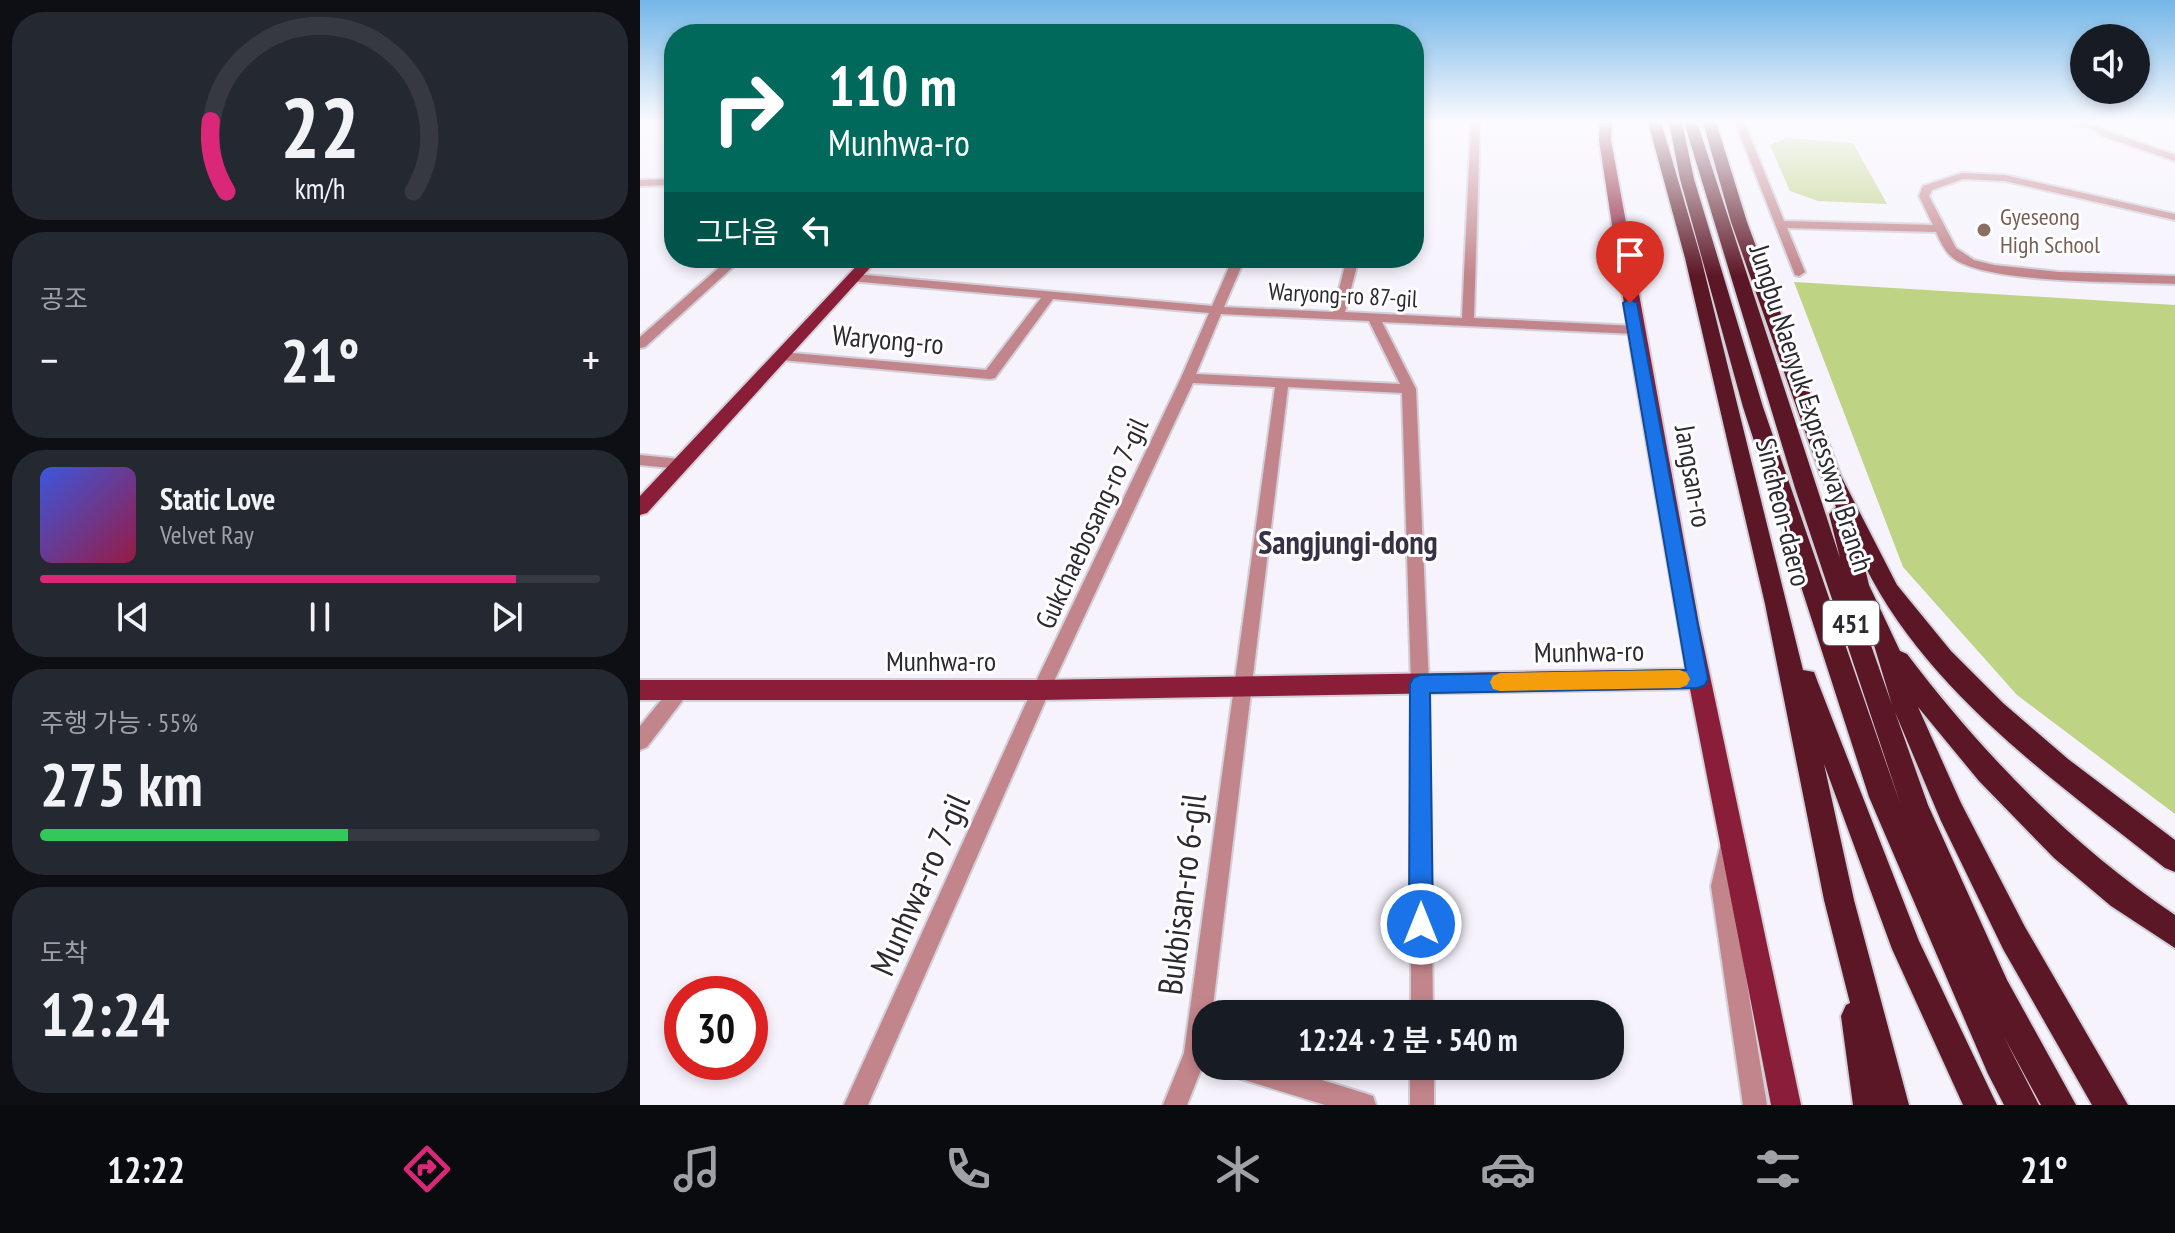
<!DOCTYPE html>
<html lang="ko">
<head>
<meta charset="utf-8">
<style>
	body { margin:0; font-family:"PT Sans Narrow","Noto Sans KR",sans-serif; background:#242831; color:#f1f3f6; height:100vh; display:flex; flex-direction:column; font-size:30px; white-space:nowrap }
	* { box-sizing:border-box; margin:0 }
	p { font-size:26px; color:#9ea1a6 }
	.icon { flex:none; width:44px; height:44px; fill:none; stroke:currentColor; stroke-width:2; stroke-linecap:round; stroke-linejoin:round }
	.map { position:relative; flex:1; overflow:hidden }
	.panel { display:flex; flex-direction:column; gap:12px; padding:12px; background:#0d0f14; width:640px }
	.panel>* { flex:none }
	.hud { position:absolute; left:24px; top:24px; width:760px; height:244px; border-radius:32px; box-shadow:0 4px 12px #0003; background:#00695c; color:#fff; overflow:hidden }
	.tools { position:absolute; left:1430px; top:24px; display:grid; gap:16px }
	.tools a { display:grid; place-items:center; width:80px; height:80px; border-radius:50%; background:#171b24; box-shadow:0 4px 12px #0003; font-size:40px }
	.speed { position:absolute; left:24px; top:976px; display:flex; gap:16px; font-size:40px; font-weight:700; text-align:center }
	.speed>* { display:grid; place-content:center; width:104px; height:104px; border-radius:50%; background:#171b24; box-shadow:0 4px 12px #0003; line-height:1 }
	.speed .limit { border:12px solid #d22; background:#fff; color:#111 }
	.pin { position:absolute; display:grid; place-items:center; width:68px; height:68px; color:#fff; margin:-82px -34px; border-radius:50% 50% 50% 0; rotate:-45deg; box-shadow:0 0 8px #0007 }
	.pin .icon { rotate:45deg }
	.me { position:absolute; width:88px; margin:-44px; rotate:0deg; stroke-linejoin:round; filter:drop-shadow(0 0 6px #0008) }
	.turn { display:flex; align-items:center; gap:28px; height:168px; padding:0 32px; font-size:36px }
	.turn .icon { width:104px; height:104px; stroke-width:2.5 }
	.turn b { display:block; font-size:56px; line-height:68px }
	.then { display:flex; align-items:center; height:76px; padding:0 32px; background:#0003; gap:16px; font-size:30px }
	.big { font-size:60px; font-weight:600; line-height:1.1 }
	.panel .tile { flex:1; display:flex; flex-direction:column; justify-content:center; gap:12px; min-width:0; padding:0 28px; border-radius:32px; background:#242831 }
	.panel .dial { align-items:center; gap:0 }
	.dial svg { height:208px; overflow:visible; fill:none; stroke:#363941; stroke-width:7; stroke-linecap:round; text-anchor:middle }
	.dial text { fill:#f1f3f6; stroke:none }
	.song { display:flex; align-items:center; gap:24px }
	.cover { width:96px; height:96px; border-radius:12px; background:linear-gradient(135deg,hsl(230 70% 55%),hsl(340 70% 35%)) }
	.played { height:8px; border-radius:4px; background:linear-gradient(90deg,#db2777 85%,#363941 85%) }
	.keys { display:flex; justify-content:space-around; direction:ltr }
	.heat { display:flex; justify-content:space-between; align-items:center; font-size:44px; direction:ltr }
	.charge { height:12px; border-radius:6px; background:linear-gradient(90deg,#34c759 55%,#363941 0) }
	.trip { position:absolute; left:552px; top:1000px; width:432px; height:80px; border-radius:32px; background:#171b24; box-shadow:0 4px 12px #0003; font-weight:600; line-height:80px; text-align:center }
	.tabs { display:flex; height:128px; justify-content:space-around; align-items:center; background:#090b0e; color:#9ea1a6 }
	.tabs .icon { width:56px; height:56px }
	.tabs .active { color:#db2777 }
	.tabs b { font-size:36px; color:#f1f3f6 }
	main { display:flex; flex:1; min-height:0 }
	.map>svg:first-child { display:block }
	.green { fill:#bed384 }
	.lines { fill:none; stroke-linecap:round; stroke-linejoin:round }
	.minor-casing { stroke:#d2cfd8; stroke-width:4 }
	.major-casing { stroke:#d2cfd8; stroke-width:4 }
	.highway-casing { stroke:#d2cfd8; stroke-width:4 }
	.minor { fill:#c2858b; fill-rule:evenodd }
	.major { fill:#8a1d37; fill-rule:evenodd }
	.highway { fill:#5c1726; fill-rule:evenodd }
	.route { fill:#1a73e8; stroke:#114b97; stroke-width:2 }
	.slow { fill:#f59e0b }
	.education-dot { fill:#8d6e63; stroke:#fff; stroke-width:3 }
	.labels { text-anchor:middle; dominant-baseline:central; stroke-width:6; stroke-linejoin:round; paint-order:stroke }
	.far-education-label { font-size:24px; fill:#785e54; stroke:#fff; text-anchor:start }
	.far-street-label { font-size:24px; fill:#2c2932; stroke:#fff }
	.shield { fill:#fff; stroke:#6b6970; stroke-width:2 }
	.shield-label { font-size:26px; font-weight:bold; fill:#2c2932 }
	.street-label { font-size:28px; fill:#2c2932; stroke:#fff }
	.quarter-label { font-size:32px; font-weight:bold; fill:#383145; stroke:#fff }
	.near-street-label { font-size:34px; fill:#2c2932; stroke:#fff }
</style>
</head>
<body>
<main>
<section class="panel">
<div class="tile dial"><svg viewBox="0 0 100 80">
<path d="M14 69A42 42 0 1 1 86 69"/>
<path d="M14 69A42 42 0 0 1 8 42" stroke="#db2777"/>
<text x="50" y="56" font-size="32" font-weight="700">22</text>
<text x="50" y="72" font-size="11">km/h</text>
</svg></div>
<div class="tile"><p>공조</p>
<div class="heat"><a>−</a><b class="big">21°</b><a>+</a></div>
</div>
<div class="tile">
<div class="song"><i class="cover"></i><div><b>Static Love</b><p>Velvet Ray</p></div></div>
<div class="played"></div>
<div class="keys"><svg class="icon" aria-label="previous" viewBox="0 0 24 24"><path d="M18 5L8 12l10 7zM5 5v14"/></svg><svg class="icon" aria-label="pause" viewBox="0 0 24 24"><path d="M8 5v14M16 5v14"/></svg><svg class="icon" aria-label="next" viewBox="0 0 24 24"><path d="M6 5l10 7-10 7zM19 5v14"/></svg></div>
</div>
<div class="tile"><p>주행 가능 · 55%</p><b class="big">275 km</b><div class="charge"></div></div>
<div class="tile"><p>도착</p><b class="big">12:24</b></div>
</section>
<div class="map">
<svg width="1535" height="1105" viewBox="0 0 1535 1105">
	<rect width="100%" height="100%" fill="#f6f3fd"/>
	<path class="green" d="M1147,138L1213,143L1247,204L1178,201L1150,191L1130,145Z
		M1154,282L1535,305V814L1377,695L1263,567Z"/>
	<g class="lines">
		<defs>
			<path id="minor" d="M831,122H840L834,318L995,326L1001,330L995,334L742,322L776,389L789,684L793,1014H771V684L762,393L648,387L572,1014H566V1057L547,1105H523L544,1053L635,387L553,383L410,690L228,1105H204L392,690L541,378L569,313L413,299L355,378L350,379L141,360L134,356L141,352L346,370L401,298L210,281V275L214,274L572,306L593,258H605L584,307L693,312L707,258H719L705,312L822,318ZM581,314L729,321L760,384L556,374Z
				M1095,122H1104L1144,221L1293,225L1279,196L1283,186L1322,173L1365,175L1535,214V220L1365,181L1323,179L1292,190L1289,196L1316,248L1334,260L1354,265L1419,272L1535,276V284C1489,282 1346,284 1313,258C1305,252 1300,241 1296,232L1147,228L1165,272L1159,276L1155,275Z
				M1421,122L1457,124L1469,132L1535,155V161L1463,136L1454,129Z
				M34,179V185L0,186V180Z
				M90,258H103L5,347L0,348V337Z
				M0,455L40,459L47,464L40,469L0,465Z
				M40,682L46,684L49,690L46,696L7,747L0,750V726L34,684Z
				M1088,840L1095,843L1098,850L1091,886L1127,1105H1103L1071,886L1081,843Z
				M586,1066H637L724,1093L733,1096L736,1105H685L598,1078L590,1074Z
				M770,1066H794V1105H770Z"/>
			<path id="major" d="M960,122H972L971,140L1059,624L1161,1105H1131L1050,689L401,700H0V680H401L1046,669L996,382L959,140Z
				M224,258H239L7,513L0,515V496Z"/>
			<path id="highway" d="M1008,122H1021L1061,258L1163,670L1174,672L1177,680L1279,941L1357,1105H1323L1252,949L1184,764L1214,900L1269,1105H1213L1201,1016L1206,1005L1210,1003L1184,900L1125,604L1045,258Z
				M1029,122H1042L1054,179L1123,407L1261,806L1155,488L1044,122H1057L1200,558L1189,514L1196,507L1180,474L1091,222L1063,122H1076L1107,222L1200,474L1257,585L1311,651L1363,703L1428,759L1535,840V872L1525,868C1415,781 1287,692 1224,564L1229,585L1260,651L1267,654C1343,754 1430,844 1535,915V948L1471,906L1414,858L1339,781L1278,707L1321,803L1385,927L1488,1105H1452L1363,949L1301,821L1255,712L1288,805L1367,980L1436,1105H1401L1364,1037L1399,1105H1364L1348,1074L1229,797L1103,407L1040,179ZM1220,614L1234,645L1252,705Z"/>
		</defs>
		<use href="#minor" class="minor-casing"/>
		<use href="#major" class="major-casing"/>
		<use href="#highway" class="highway-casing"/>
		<use href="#minor" class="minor"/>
		<use href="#major" class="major"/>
		<use href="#highway" class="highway"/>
	</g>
	<linearGradient id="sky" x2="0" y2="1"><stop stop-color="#73b6e8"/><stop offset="0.44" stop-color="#fbfafe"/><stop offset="1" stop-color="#fbfafe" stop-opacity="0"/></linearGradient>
	<rect width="1535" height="276" fill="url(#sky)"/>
	<path class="route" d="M990,299L997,303L1068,679L1065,685L1058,688L790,693L793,924L790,933L781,936L773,933L769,924L770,684L773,678L780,675L1046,670L983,303Z"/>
	<path class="slow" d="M1040,670L1047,673L1050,679L1047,685L1040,688L860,691L853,689L850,682L853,676L860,673Z"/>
	<circle class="education-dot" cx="1344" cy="230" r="8"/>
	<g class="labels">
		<g class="far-education-label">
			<text x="1360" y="216">Gyeseong<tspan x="1360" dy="28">High School</tspan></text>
		</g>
		<g class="far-street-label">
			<text transform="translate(703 295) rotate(3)">Waryong-ro 87-gil</text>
		</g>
		<rect class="shield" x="1183" y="601" width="56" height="44" rx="6"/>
		<g class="shield-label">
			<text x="1211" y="623">451</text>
		</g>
		<g class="street-label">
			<text transform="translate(248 339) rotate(5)">Waryong-ro</text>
			<text transform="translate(1172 408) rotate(72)">Jungbu Naeryuk Expressway Branch</text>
			<text transform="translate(1054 476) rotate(80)">Jangsan-ro</text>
			<text transform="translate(1144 512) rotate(76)">Sincheon-daero</text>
			<text transform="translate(451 523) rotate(-65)">Gukchaebosang-ro 7-gil</text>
			<text transform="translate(949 651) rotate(-1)">Munhwa-ro</text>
			<text x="301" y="660">Munhwa-ro</text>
		</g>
		<g class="quarter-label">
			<text x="708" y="542">Sangjungi-dong</text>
		</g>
		<g class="near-street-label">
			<text transform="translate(279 884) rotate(-66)">Munhwa-ro 7-gil</text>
			<text transform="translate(541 894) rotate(-83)">Bukbisan-ro 6-gil</text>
		</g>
	</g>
</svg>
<div class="tools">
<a><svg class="icon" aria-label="sound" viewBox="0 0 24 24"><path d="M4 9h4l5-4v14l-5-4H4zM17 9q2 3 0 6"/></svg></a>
</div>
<div class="speed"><div class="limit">30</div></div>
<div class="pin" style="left:990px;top:303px;background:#d93025"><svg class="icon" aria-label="arrive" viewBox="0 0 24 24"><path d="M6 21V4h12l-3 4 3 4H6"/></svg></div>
<svg class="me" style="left:781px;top:924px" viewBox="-20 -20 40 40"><circle r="17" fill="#1a73e8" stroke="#fff" stroke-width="3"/><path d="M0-11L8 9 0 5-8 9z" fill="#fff"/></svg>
<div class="trip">12:24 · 2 분 · 540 m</div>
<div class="hud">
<div class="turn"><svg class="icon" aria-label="right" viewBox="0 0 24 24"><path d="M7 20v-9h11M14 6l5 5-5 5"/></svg><div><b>110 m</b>Munhwa-ro</div></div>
<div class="then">그다음<svg class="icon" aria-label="left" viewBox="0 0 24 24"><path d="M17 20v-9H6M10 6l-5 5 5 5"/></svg></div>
</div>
</div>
</main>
<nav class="tabs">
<b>12:22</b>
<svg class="icon active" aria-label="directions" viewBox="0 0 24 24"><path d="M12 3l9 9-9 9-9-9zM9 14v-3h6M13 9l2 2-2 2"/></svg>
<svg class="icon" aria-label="music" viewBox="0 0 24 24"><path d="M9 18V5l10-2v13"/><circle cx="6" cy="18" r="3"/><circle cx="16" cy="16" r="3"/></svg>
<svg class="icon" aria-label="phone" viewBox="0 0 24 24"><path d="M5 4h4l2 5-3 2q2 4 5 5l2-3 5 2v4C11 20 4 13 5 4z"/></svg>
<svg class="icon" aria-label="climate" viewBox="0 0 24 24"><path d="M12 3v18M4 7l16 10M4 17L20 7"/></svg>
<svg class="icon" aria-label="car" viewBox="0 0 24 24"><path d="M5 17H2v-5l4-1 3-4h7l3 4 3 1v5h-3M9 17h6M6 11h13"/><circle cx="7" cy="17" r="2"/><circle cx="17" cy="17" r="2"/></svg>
<svg class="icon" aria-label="filters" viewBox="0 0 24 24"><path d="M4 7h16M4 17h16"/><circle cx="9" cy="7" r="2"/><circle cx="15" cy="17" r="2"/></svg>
<b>21°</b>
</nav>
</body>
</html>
